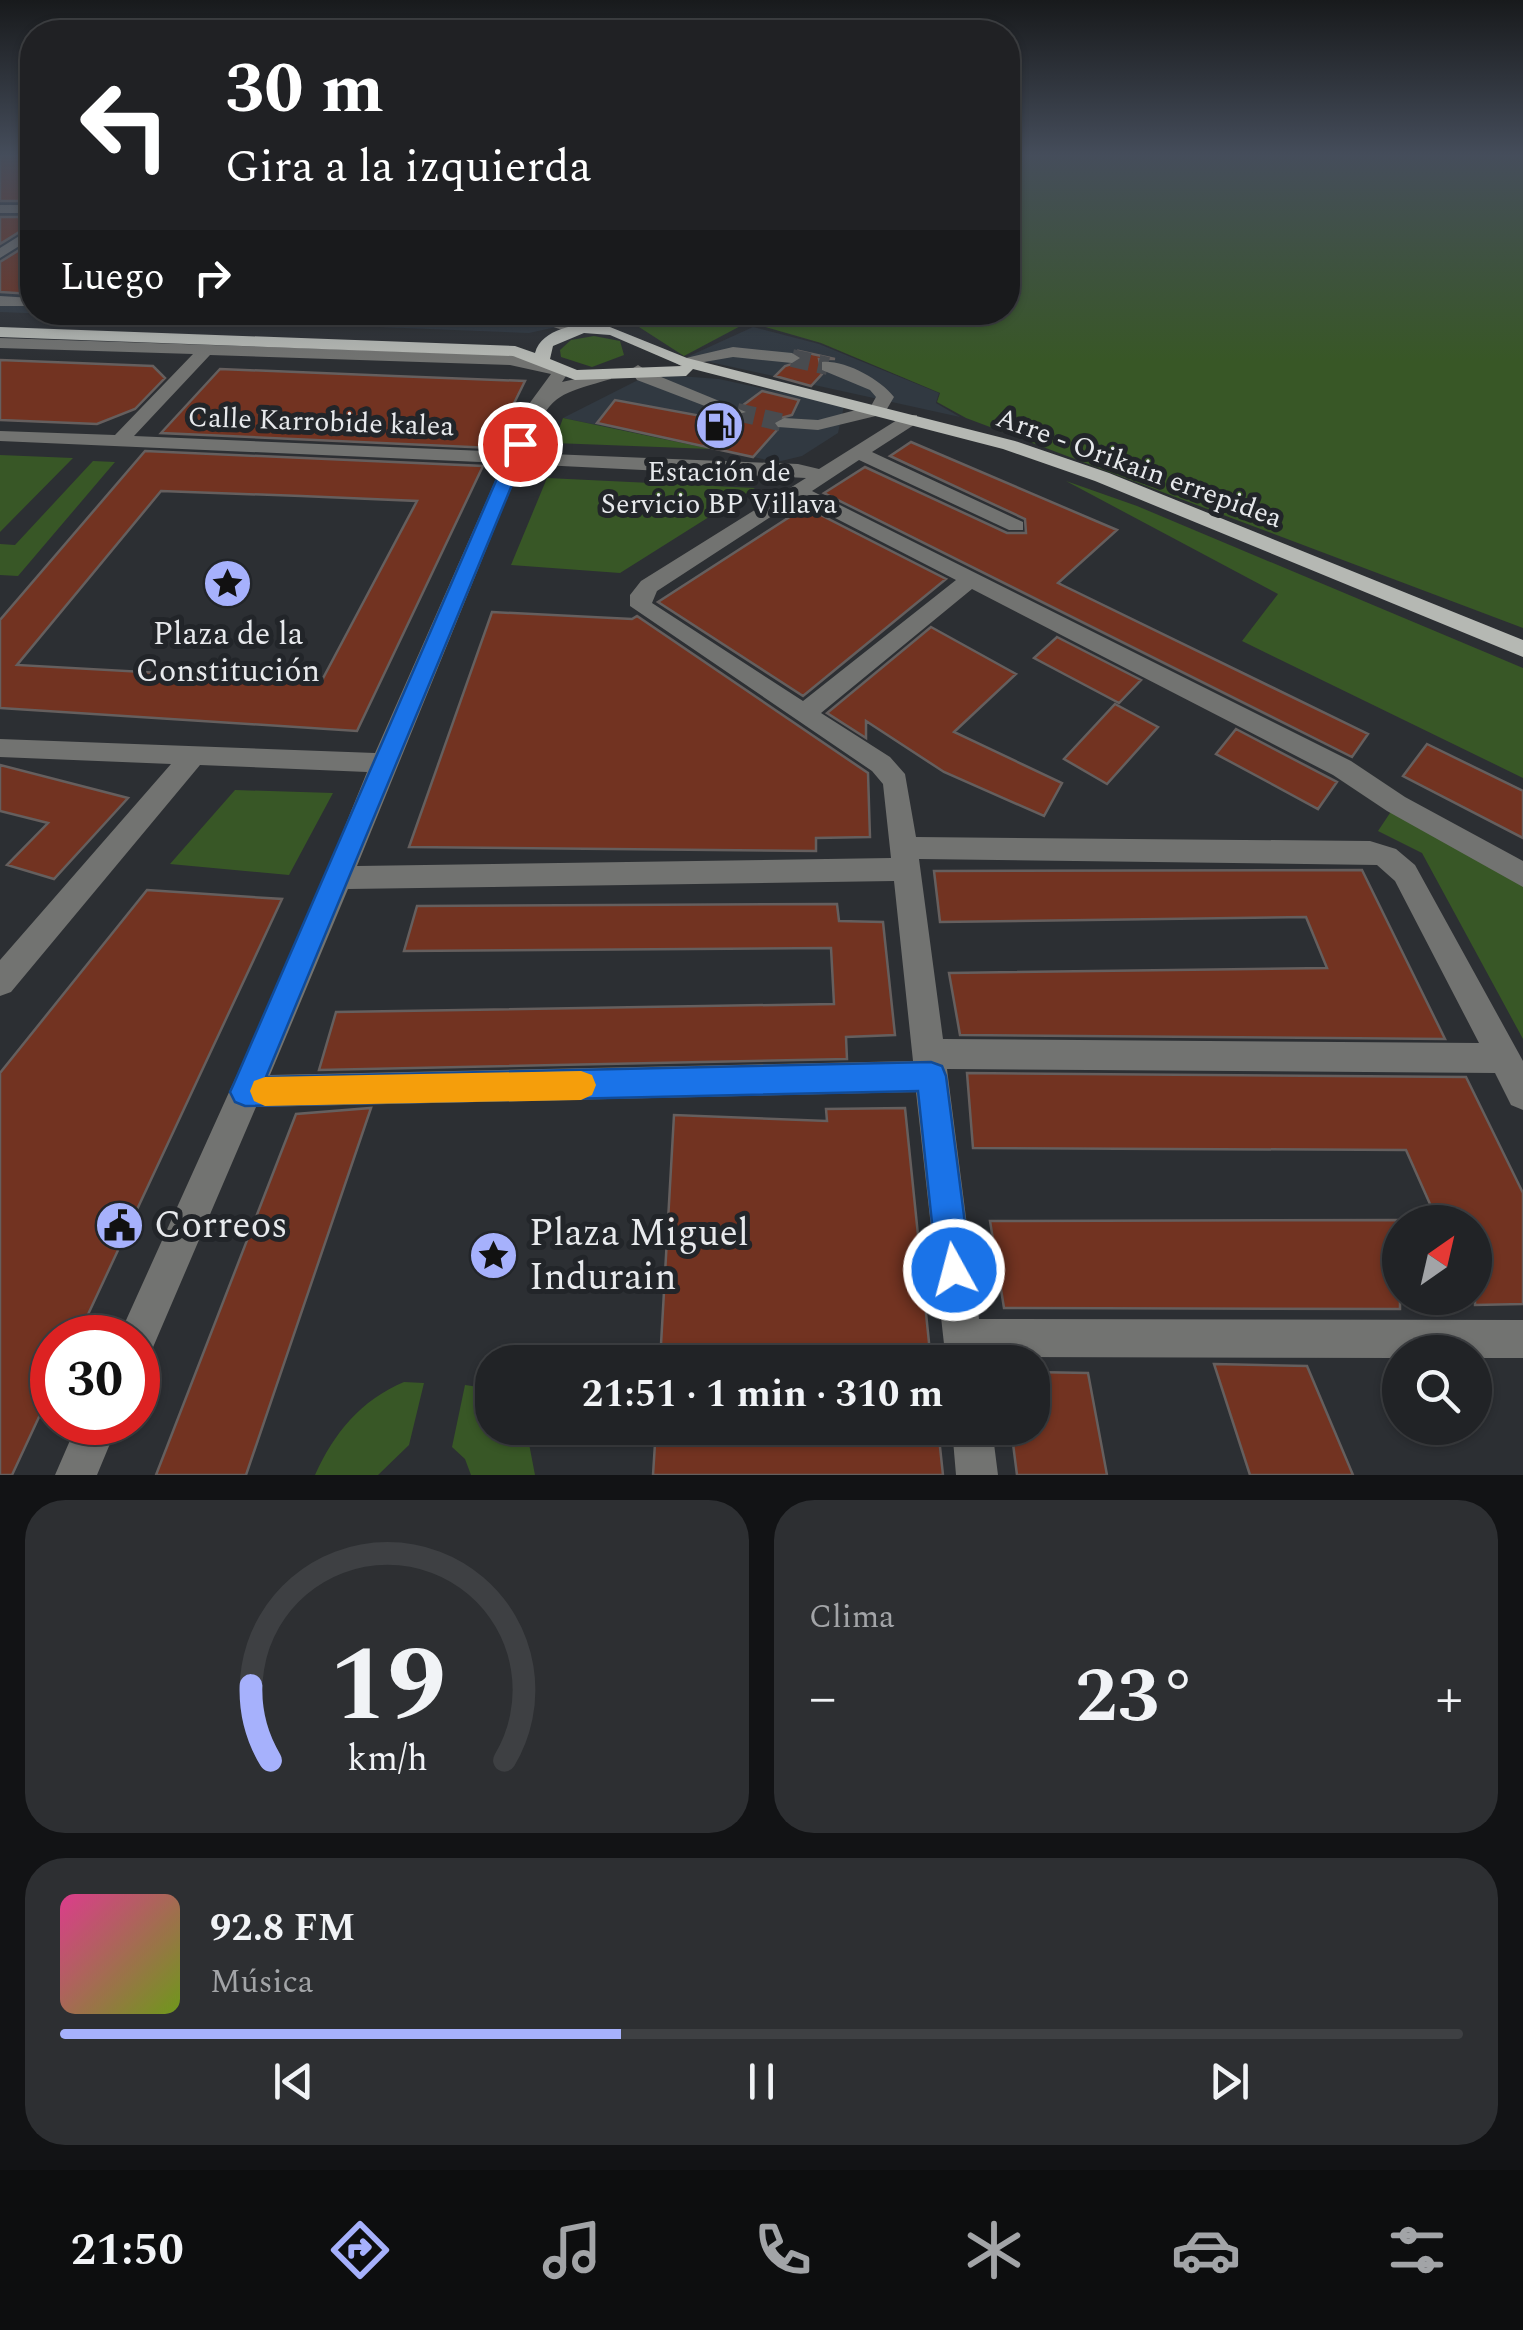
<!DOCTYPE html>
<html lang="es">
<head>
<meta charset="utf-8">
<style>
	body { margin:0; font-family:Spectral,serif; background:#2d2f32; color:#f1f3f6; height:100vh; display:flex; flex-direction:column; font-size:38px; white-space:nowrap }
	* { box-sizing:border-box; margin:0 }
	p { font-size:32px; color:#a2a4a7 }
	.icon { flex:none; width:55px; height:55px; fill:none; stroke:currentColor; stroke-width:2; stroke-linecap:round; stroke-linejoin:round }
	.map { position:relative; height:1475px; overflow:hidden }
	.details { display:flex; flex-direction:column; gap:25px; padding:25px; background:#121315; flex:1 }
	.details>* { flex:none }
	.banner { position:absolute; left:20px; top:20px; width:1000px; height:305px; border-radius:40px; box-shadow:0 2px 8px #0004,0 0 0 2px #3e4043; background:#202124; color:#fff; overflow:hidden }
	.needle { width:65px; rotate:34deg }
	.controls { position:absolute; left:1382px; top:1205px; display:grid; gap:20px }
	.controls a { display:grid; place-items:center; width:110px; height:110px; border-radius:50%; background:#212326; box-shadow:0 2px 8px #0004,0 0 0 2px #3e4043; font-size:50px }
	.speed { position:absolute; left:30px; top:1315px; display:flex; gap:20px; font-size:50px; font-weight:700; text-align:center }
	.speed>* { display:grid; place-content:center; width:130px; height:130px; border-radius:50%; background:#212326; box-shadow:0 2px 8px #0004,0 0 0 2px #3e4043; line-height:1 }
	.speed .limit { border:15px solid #d22; background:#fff; color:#111 }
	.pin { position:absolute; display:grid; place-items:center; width:85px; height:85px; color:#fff; margin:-42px; border:5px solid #fff; border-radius:50%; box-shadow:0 2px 10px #0007 }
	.me { position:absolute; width:110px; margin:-55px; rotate:353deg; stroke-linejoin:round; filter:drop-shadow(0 0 8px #0008) }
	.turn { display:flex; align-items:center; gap:35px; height:210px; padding:0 40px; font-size:45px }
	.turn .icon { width:130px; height:130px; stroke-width:2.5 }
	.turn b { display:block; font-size:70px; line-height:85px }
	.then { display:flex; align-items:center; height:95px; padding:0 40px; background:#0003; gap:20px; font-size:38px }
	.big { font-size:75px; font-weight:700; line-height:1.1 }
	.details .tile { flex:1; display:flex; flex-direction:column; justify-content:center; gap:15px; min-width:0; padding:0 35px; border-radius:40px; background:#2d2f32 }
	.details .dial { align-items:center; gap:0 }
	.dial svg { height:260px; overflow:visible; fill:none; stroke:#3e4043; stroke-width:7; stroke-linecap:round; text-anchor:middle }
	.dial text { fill:#f1f3f6; stroke:none }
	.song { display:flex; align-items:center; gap:30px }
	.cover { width:120px; height:120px; border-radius:15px; background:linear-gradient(135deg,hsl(330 70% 55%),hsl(80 70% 35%)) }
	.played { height:10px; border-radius:5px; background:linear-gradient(90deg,#a6b1fc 40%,#3e4043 40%) }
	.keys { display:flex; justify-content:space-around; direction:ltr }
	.heat { display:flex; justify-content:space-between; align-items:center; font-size:55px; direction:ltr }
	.details .tiles { flex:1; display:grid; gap:25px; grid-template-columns:1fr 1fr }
	.tile:last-child { grid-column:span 2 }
	.trip { position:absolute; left:475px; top:1345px; width:575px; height:100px; border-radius:40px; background:#212326; box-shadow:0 2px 8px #0004,0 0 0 2px #3e4043; font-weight:700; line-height:100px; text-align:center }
	.dock { display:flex; height:160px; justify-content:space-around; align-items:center; background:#0d0e0f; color:#a2a4a7 }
	.dock .icon { width:70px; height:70px }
	.dock .selected { color:#a6b1fc }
	.dock b { font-size:45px; color:#f1f3f6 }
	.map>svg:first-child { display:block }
	.built { fill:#313941 }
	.green { fill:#385726 }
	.building { fill:#723321; stroke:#655f5e; stroke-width:2.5; fill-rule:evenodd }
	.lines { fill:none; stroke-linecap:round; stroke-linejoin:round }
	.minor-tunnel { stroke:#484b4f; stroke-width:18; stroke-dasharray:18 9; stroke-linecap:butt }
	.minor { fill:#727371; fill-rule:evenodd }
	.major { fill:#b5b8b3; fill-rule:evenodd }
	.route { fill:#1a73e8; stroke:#114b97; stroke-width:2.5 }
	.slow { fill:#f59e0b }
	.labels { text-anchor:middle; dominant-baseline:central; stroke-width:10; stroke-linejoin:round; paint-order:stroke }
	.far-street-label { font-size:28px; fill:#e7e9ec; stroke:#222529 }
	.far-poi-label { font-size:28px; fill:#e7e9ec; stroke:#222529 }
	.poi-label { font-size:32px; fill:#e7e9ec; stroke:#222529 }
	.near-poi-label { font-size:38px; fill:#e7e9ec; stroke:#222529; text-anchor:start }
</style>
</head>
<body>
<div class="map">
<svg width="1523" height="1475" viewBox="0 0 1523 1475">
	<rect width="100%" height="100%" fill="#2c2f33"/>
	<path class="built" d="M0,155H32V312L620,313L529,333L0,312Z
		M753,327L819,344L939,393L936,403L960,417L687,357Z
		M666,375L719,379L844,406L838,433L802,456L777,462L563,418L642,378Z"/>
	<path class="green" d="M1008,155H1523V628L966,418L937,402L940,393L821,343L748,322L684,356L639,327L605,316L1008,312Z
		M594,336L620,341L624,355L592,367L561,357L560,350L571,340Z
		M563,418L711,449L554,443Z
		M0,455L73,458L0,532Z
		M93,461L115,462L18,576L0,575V544L15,545Z
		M547,478L755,488L620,573L511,565Z
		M1066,481L1137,506L1523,668V778L1242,641L1278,594Z
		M235,790L333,793L289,875L170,864Z
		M1392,810L1523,885V1039L1422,853L1378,831Z
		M404,1382L424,1383L409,1445L378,1475H315C334,1433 361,1400 404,1382Z
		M465,1385L492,1389V1428H526L535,1475H471L465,1459L452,1447Z"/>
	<path class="building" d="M0,155H32V201H0Z
		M0,217H32V224L0,244Z
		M32,242V294L0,292V262Z
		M799,351L835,359H819L822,374L811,386L775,376L785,366L802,361Z
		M0,360L153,366L165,378L135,409L97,424L0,420Z
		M220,369L394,376L525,381L492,448L161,433Z
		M762,391L799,400L792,415L773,420L777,430L753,457L597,423L615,400L728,421L749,414L742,406Z
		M911,442L1117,530L1058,583L1368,734L1352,757L824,493L865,467L1007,533H1026L1025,519L890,456Z
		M145,451L483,466L357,731L0,708V620ZM161,491L301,496L417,501L321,682L17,665Z
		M805,507L946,579L803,696L658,602Z
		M492,612L632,619L637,616L868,773L870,837L816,838V851L409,847Z
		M931,627L1016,674L954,732L1062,783L1044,816L944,772L866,721V738L827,713Z
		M1057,637L1141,680L1119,703L1034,658Z
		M1115,704L1158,727L1107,784L1064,759Z
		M1236,729L1337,782L1318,809L1216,754Z
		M1427,744L1523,791V838L1403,776Z
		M0,765L128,798L54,879L7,865L48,823L0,811Z
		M1362,870L1445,1039L960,1035L949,973L1327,968L1306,917L940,922L934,871Z
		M147,890L282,899L77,1338H52V1389L12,1475H0V1073Z
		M837,904L839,921L883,922L895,1035L846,1037L847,1059L319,1070L336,1012L834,1004L831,948L404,951L417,906Z
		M967,1073L1466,1077L1523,1193V1304L1475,1305V1222H1438L1406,1150L973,1148Z
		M371,1108L246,1475H156L296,1114Z
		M905,1108L931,1362H660L674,1115L827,1121L826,1109Z
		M1400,1220V1309L1004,1308L990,1221Z
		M1214,1364L1307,1366L1353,1475H1250Z
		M1032,1372L1088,1373L1107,1475H1017L1011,1428H1032Z
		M656,1428H938L943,1475H653Z"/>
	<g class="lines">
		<path class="minor-tunnel" d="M792,358L828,366
			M737,412L784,423"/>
		<path class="minor" d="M0,205H32V213H0Z
			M32,228V238L0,258V248Z
			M0,296L32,298V306H0Z
			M396,312H543L585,330L577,335L533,320L403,317Z
			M0,338L510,355L566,369L568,373L562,382L611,371V379C551,396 550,396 526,453L798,464L819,469L905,415H917V423L872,452L1023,522V530H1009L859,460L812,491L1351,761L1405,797L1523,861V887L1387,811L1333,775L972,589L821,713L890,757L905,774L916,837L1370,841L1396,849L1415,865L1523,1061V1110L1511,1105L1495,1073L947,1069L979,1319L1523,1320V1358H1475V1352H1400V1358L984,1357V1362H946L916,1092L256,1107L151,1352L138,1357V1338H118L305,924L367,772L200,765L11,992L0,996V960L171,764L0,757V739L375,753L503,463L0,441V431L115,435L193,354L0,348ZM210,355L510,365L551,374L529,404L508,452L134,436ZM521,464L806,478L641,581L630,595V606L872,771L883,784L891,858L357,866ZM798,499L956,580L803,701L652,603L657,591ZM919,859L1377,865L1395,881L1479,1043L943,1039ZM894,881L913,1061L270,1075L348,889Z
			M733,347L792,353L800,358L792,363L733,357L681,366L673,361Z
			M822,362C845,360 880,379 894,397L884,414L818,430L778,427L775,423L784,418L818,420L871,406L876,397L870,390L822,370Z
			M638,365L649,372L746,412L731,416L637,380L630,370Z
			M78,1422H119L97,1475H55Z
			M952,1428H992L998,1475H956Z"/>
		<path class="major" d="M600,323L687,358L1015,441L1109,473L1523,640V657L1095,481L1003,449L693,369L686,376L575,380L513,356L0,337V327L515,346L535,353C542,328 577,324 600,323ZM584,333L610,335L682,366L577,370L550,359L553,346Z"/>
	</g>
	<linearGradient id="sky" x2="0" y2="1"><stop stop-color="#181a1c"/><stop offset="0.43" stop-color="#454d5b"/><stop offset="1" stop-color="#454d5b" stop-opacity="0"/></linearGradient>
	<rect width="1523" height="361" fill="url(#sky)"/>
	<path class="route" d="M520,439L529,444L266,1077L931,1062L942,1066L946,1076L971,1270L966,1281L954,1286L942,1281L937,1270L918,1091L245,1106L235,1102L230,1092L235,1081L512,444Z"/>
	<path class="slow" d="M581,1071L592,1075L596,1085L592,1095L581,1100L265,1106L254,1101L250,1091L254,1081L265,1077Z"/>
	<defs>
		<symbol id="fuel-disc" viewBox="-11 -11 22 22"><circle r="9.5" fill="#a6b1fc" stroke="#222529"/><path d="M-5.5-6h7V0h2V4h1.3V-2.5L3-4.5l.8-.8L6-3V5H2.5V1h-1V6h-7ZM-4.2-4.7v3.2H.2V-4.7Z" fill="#111"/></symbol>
		<symbol id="sight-disc" viewBox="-11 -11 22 22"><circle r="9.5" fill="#a6b1fc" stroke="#222529"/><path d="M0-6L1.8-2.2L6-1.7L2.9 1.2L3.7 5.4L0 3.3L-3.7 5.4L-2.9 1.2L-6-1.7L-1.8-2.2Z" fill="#111"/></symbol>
		<symbol id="civic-disc" viewBox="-11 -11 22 22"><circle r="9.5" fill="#a6b1fc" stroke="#222529"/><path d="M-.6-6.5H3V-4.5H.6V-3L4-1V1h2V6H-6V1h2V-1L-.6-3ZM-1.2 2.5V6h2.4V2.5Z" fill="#111"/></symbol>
	</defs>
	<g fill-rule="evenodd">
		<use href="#fuel-disc" x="692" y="398" width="55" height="55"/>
		<use href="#sight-disc" x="200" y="556" width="55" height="55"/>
		<use href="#civic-disc" x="92" y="1198" width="55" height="55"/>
		<use href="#sight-disc" x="466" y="1228" width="55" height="55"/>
	</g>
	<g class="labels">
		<g class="far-street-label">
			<text transform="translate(321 422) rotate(2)">Calle Karrobide kalea</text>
			<text transform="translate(1139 468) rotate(20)">Arre - Orikain errepidea</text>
		</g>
		<g class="far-poi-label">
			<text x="719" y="472">Estación de<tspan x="719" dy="32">Servicio BP Villava</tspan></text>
		</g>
		<g class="poi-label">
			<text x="228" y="634">Plaza de la<tspan x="228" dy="37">Constitución</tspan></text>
		</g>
		<g class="near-poi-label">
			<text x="154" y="1226">Correos</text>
			<text x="529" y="1234">Plaza Miguel<tspan x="529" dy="44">Indurain</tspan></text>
		</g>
	</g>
</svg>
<div class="controls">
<a><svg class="needle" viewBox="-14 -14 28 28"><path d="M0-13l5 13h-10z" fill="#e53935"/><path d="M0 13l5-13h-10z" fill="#a2a4a7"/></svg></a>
<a><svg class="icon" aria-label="search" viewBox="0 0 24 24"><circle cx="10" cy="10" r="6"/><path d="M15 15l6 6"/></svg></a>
</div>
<div class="speed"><div class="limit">30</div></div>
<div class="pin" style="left:520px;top:444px;background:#d93025"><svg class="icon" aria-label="arrive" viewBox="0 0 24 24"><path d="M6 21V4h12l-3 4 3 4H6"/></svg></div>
<svg class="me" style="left:954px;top:1270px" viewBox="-20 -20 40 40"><circle r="17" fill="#1a73e8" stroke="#fff" stroke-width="3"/><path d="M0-11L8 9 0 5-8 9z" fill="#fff"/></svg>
<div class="trip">21:51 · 1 min · 310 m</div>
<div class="banner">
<div class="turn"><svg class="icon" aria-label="left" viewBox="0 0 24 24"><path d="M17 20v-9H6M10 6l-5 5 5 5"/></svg><div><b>30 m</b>Gira a la izquierda</div></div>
<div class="then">Luego<svg class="icon" aria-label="right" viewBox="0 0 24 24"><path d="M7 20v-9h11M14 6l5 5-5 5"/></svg></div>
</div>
</div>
<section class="details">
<div class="tiles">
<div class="tile dial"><svg viewBox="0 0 100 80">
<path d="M14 69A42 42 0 1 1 86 69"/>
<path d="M14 69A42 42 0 0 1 8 46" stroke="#a6b1fc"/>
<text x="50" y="56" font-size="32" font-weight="700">19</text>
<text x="50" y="72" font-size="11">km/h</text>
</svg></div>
<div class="tile"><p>Clima</p>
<div class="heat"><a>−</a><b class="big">23°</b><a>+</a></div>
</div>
<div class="tile">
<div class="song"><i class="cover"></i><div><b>92.8 FM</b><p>Música</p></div></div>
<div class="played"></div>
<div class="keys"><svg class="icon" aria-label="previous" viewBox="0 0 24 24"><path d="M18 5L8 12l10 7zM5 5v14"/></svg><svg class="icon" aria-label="pause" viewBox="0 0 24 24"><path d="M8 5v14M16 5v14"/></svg><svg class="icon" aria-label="next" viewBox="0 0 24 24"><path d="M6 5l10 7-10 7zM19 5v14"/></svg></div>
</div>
</div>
</section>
<nav class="dock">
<b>21:50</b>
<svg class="icon selected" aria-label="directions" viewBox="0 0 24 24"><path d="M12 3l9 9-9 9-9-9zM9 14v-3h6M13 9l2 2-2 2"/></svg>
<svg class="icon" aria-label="music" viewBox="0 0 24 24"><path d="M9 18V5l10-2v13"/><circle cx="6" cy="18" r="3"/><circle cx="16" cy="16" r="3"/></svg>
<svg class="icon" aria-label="phone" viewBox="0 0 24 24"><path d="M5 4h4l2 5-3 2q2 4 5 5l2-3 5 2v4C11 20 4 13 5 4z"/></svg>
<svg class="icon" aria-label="climate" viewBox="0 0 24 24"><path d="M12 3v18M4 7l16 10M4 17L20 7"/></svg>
<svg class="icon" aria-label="car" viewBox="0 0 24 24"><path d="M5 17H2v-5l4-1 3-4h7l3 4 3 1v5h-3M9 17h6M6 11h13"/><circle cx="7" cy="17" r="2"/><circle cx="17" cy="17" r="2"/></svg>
<svg class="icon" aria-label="filters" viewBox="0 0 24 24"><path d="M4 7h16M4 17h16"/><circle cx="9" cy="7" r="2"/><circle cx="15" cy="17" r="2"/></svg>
</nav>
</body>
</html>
